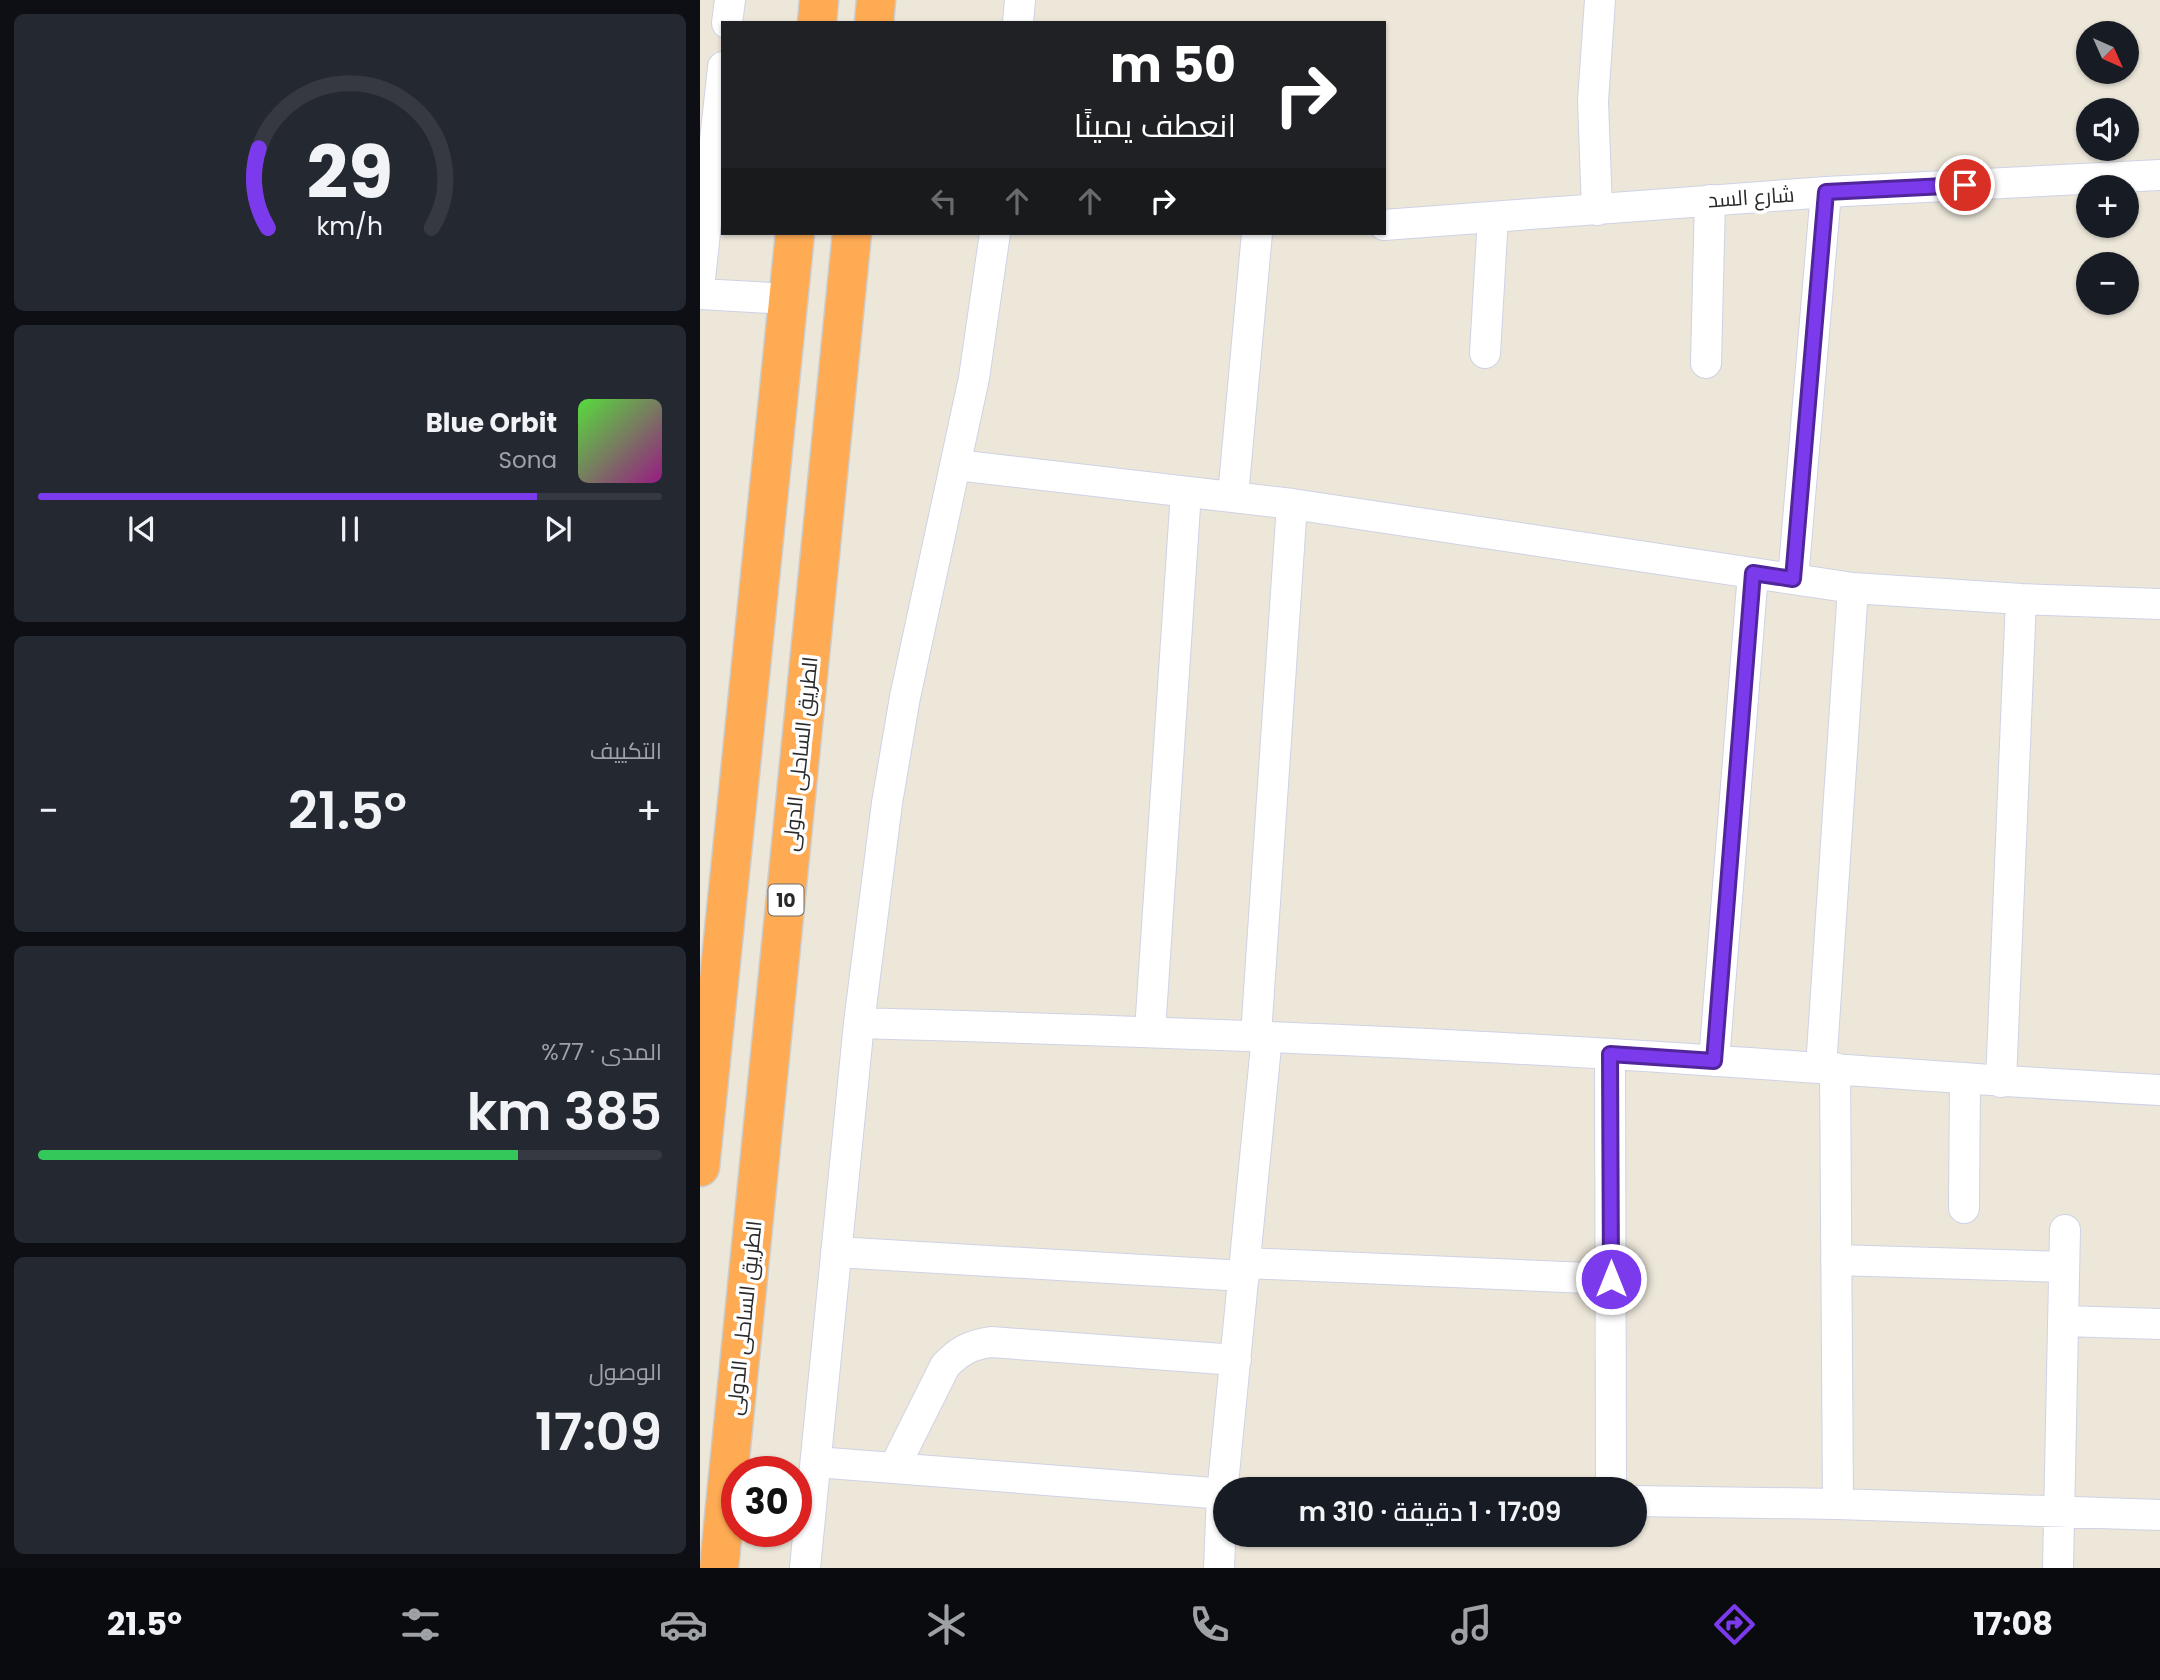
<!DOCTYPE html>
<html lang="ar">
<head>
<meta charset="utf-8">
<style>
	body { margin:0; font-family:Poppins,Cairo,sans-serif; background:#242831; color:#f1f3f6; direction:rtl; height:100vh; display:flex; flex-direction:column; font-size:26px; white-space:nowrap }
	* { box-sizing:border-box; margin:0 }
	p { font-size:23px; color:#9ea1a6 }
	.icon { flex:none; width:38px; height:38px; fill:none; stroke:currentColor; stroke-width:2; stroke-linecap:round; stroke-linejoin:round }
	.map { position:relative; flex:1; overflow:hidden; direction:ltr }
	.side { display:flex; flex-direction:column; gap:14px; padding:14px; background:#0d0f14; width:700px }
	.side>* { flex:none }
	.banner { position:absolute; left:21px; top:21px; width:665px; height:214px; border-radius:0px; box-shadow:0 2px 5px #0004; direction:rtl; background:#202124; color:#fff; overflow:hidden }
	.needle { width:46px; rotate:135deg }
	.tools { position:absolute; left:1376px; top:21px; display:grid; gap:14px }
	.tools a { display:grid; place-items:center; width:63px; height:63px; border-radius:50%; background:#171b24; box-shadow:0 2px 5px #0004; font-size:35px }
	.speed { position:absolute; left:21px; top:1456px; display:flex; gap:14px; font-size:35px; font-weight:700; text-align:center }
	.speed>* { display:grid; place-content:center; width:91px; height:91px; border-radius:50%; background:#171b24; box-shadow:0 2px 5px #0004; line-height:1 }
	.speed .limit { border:10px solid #d22; background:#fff; color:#111 }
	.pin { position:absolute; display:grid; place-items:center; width:60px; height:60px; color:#fff; margin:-30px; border:4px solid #fff; border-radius:50%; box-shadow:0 2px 7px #0007 }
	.me { position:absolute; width:77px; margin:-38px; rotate:0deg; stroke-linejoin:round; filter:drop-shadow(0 0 5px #0008) }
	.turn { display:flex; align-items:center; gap:24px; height:147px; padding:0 35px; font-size:32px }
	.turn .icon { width:91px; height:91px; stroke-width:2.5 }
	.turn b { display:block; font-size:49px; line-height:60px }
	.lanes { display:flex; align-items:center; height:66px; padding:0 35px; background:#0003; justify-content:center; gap:35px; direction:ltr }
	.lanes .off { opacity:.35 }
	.big { font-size:52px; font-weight:600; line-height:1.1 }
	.side .widget { flex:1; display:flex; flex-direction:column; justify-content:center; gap:10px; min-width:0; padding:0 24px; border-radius:10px; background:#242831 }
	.side .dial { align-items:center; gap:0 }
	.dial svg { height:182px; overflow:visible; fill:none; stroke:#363941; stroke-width:7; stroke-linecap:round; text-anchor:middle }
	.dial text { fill:#f1f3f6; stroke:none }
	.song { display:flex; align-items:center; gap:21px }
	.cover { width:84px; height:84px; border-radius:10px; background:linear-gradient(135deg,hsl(110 70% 55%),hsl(310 70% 35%)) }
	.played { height:7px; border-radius:4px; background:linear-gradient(90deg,#7c3aed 80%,#363941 80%) }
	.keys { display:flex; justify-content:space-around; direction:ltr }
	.heat { display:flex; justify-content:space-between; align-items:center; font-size:38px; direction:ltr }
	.charge { height:10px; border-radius:5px; background:linear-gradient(90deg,#34c759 77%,#363941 0) }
	.trip { position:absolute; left:513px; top:1477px; width:434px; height:70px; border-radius:35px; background:#171b24; box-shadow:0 2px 5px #0004; font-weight:600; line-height:70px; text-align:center; direction:rtl }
	.dock { display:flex; height:112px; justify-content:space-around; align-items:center; background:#090b0e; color:#9ea1a6 }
	.dock .icon { width:49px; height:49px }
	.dock .on { color:#7c3aed }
	.dock b { font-size:32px; color:#f1f3f6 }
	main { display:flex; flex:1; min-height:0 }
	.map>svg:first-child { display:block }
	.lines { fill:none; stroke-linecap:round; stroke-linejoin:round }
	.minor-casing { stroke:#cfd2e4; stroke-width:32 }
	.highway-casing { stroke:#ccc; stroke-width:41 }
	.minor { stroke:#fff; stroke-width:30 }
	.highway { stroke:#ffab53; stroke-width:38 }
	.route-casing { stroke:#51269a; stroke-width:18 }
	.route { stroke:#7c3aed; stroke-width:12 }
	.labels { text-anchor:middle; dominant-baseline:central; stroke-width:7; stroke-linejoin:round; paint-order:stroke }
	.shield { fill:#fff; stroke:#6a6a6a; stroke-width:2 }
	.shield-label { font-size:19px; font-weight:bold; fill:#2a2a2a }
	.street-label { font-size:21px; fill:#2a2a2a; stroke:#fff }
</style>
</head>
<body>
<main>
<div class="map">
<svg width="1460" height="1568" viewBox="0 0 1460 1568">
	<rect width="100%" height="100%" fill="#ede7da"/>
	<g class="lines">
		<defs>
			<path id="minor" d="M27,23L30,0
				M318,23L320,0
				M897,210L893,101L900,0
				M684,225L1126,192L1460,175
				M0,279L23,67
				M0,294L88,299
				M785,353L793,217
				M1006,363L1010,200
				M256,465L592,504L1153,588L1321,599L1460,604
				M533,496L557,233
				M1093,579L1126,192
				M159,1023C410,1030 660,1039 911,1054C1094,1065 1277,1081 1460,1090
				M450,1031L486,492
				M556,1035L592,504
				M910,1054L911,1489
				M1014,1061L1053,573
				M1121,1068L1153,588
				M1135,1068L1138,1504
				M1301,1082L1321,599
				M1264,1208L1265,1079
				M136,1252L544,1276
				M1136,1260L1364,1267
				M545,1263L910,1279
				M1363,1321L1460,1324
				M116,1462L525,1494
				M194,1468L245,1366C259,1351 270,1345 291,1342L536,1360
				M934,1501L1138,1504L1460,1515
				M105,1568L159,1023L187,803L205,697L274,378L295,233
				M519,1568L522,1494L567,1036
				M1358,1568L1365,1230"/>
			<path id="highway" d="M117,23L119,0
				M174,23L176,0
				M0,1167L95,233
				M19,1568L152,233"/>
		</defs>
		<use href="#minor" class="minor-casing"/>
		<use href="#highway" class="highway-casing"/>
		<use href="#minor" class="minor"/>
		<use href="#highway" class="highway"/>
	</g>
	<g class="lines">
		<defs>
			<path id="route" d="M911,1279L910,1054L1014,1061L1053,573L1093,579L1126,192L1265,185"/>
		</defs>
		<use href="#route" class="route-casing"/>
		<use href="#route" class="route"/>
	</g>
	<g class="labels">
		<rect class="shield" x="68.5" y="884.5" width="35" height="31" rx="5"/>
		<g class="shield-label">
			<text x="86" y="900">10</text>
		</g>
		<g class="street-label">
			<text transform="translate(1051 197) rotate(-4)">شارع السد</text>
			<text transform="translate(100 754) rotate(-84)">الطريق الساحلى الدولى</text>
			<text transform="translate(44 1318) rotate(-84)">الطريق الساحلى الدولى</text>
		</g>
	</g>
</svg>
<div class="tools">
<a><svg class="needle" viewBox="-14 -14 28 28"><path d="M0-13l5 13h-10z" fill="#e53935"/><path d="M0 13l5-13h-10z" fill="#9ea1a6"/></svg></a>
<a><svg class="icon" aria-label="sound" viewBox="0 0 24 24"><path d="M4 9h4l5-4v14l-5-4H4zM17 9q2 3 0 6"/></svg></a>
<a>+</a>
<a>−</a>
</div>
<div class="speed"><div class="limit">30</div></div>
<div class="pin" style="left:1265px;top:185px;background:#d93025"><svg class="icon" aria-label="arrive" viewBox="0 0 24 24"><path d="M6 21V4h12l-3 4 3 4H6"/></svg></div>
<svg class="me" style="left:911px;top:1279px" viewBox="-20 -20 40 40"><circle r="17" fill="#7c3aed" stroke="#fff" stroke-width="3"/><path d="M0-11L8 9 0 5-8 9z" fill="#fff"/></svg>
<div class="trip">17:09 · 1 دقيقة · 310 m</div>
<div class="banner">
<div class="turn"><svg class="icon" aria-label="right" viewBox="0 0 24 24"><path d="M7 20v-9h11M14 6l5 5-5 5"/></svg><div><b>50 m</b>انعطف يمينًا</div></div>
<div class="lanes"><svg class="icon off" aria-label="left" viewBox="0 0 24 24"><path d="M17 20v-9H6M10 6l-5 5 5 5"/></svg><svg class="icon off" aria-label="ahead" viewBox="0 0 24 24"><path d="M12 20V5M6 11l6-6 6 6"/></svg><svg class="icon off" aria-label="ahead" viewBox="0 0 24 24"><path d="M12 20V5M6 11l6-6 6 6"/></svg><svg class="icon" aria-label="right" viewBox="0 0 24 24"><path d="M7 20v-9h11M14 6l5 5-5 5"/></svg></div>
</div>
</div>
<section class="side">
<div class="widget dial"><svg viewBox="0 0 100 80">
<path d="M14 69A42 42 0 1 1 86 69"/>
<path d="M14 69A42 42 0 0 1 10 34" stroke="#7c3aed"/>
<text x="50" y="56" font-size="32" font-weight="700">29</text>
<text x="50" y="72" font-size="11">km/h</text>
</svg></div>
<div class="widget">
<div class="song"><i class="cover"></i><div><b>Blue Orbit</b><p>Sona</p></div></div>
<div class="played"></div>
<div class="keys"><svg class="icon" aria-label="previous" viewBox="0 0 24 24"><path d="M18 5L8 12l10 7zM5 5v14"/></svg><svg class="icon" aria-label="pause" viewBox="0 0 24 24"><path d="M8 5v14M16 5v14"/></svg><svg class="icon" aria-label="next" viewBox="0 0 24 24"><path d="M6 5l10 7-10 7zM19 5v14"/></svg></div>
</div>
<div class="widget"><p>التكييف</p>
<div class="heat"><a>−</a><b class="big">21.5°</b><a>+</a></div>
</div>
<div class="widget"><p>المدى · 77%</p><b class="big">385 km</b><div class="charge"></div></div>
<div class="widget"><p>الوصول</p><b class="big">17:09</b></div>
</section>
</main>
<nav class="dock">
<b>17:08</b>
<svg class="icon on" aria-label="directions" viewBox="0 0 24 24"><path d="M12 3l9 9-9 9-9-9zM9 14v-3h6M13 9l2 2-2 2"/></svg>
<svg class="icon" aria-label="music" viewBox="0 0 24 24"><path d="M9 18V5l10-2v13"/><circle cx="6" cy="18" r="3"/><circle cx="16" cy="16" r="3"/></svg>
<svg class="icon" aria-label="phone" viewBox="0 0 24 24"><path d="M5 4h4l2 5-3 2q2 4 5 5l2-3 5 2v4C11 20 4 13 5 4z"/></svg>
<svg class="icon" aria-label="climate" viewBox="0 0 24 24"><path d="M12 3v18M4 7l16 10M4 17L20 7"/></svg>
<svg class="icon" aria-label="car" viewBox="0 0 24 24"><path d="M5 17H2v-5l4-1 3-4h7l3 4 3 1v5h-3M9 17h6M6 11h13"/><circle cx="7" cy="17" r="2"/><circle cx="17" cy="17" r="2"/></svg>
<svg class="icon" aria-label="filters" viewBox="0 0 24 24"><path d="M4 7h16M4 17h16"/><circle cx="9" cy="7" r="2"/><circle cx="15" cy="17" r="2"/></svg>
<b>21.5°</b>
</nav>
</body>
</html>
